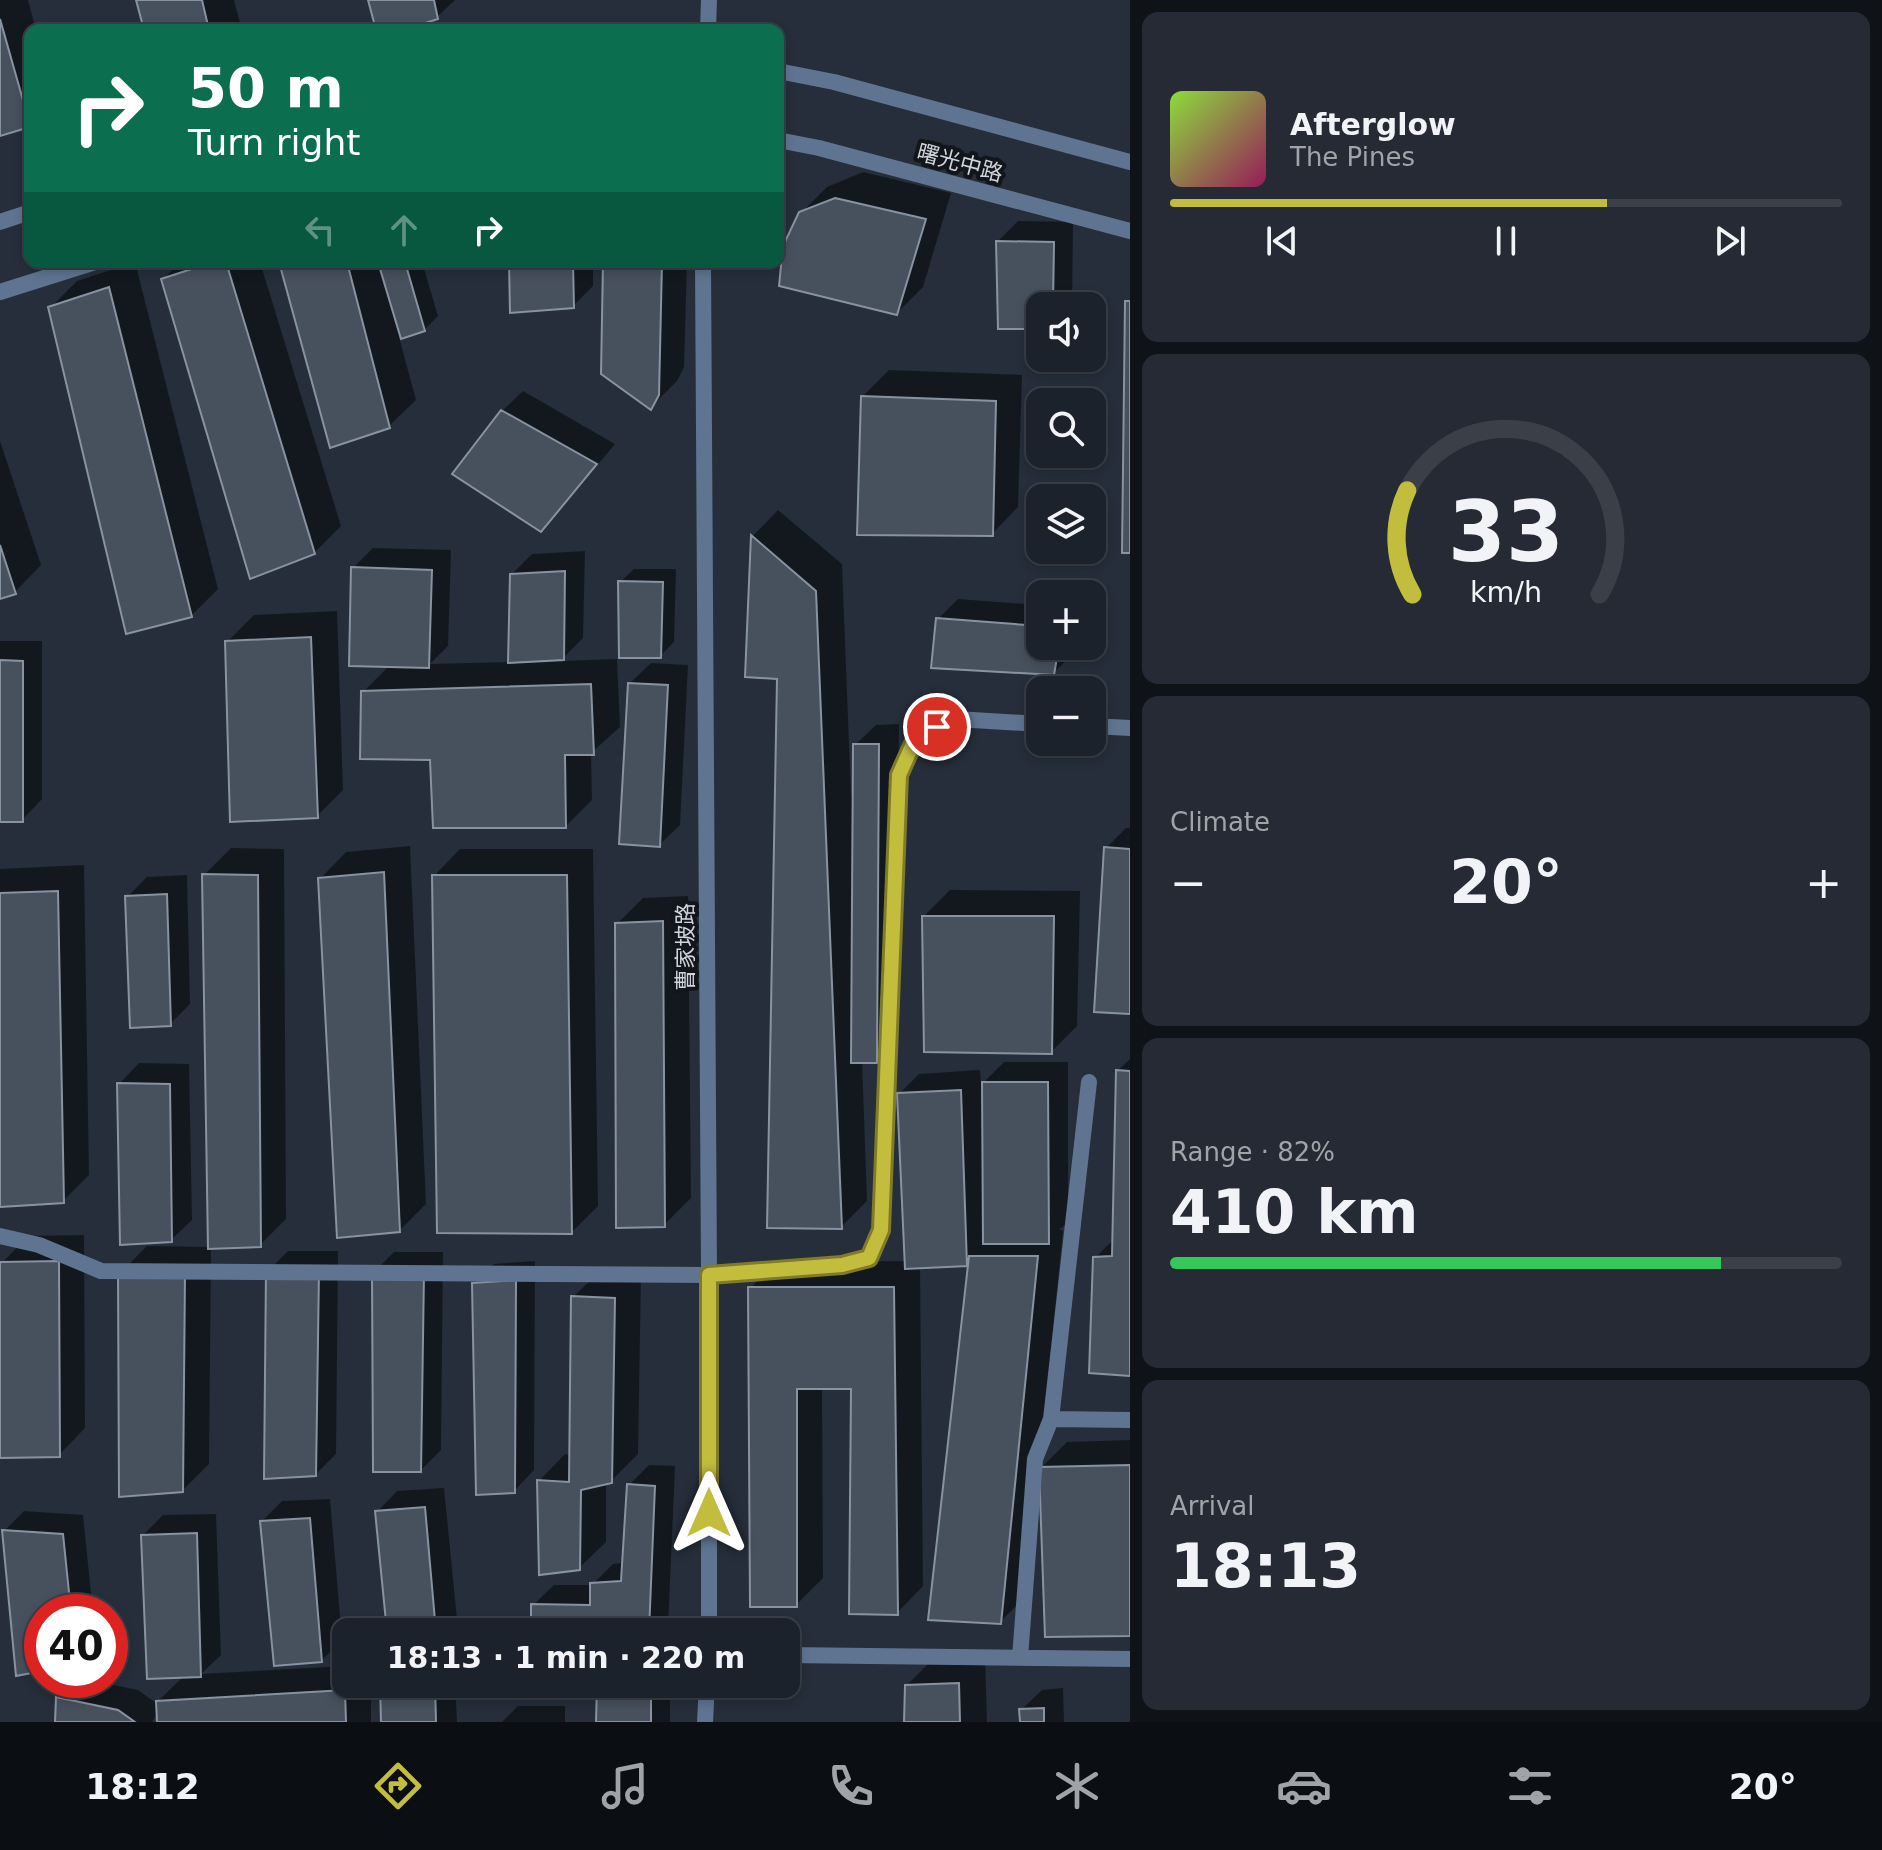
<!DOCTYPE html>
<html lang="en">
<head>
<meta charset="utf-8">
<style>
	body { margin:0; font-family:"DejaVu Sans","Noto Sans SC",sans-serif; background:#252a34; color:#f1f3f6; height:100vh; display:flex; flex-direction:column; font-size:30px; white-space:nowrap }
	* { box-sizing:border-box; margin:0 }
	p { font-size:26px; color:#a0a4a9 }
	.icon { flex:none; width:44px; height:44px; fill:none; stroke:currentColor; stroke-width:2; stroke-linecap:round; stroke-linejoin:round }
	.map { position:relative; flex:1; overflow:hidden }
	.side { display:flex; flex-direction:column; gap:12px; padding:12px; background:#0f1318; width:752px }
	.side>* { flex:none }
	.hud { position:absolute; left:24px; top:24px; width:760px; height:244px; border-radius:16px; box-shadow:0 4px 12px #0003,0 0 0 2px #3a3f48; background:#0b6e4f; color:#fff; overflow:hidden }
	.tools { position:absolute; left:1026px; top:292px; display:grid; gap:16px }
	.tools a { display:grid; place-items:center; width:80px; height:80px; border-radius:16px; background:#1c222c; box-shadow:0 4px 12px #0003,0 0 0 2px #3a3f48; font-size:40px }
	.speed { position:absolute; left:24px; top:1594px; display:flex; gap:16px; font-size:40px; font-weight:700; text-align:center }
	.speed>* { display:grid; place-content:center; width:104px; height:104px; border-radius:50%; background:#1c222c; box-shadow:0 4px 12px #0003,0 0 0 2px #3a3f48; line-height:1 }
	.speed .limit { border:12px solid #d22; background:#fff; color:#111 }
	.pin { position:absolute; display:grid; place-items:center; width:68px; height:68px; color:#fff; margin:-34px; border:4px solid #fff; border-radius:50%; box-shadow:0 2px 8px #0007 }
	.me { position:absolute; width:88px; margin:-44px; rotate:0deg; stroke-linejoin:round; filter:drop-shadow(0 0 6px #0008) }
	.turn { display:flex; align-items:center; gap:28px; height:168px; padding:0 32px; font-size:36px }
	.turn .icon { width:104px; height:104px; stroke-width:2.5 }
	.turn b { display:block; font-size:56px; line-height:68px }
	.lanes { display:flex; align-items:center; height:76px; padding:0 32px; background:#0003; justify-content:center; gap:40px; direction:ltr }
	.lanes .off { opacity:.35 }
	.big { font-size:60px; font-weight:800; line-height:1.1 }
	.side .widget { flex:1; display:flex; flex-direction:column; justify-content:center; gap:12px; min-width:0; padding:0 28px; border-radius:16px; background:#252a34 }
	.side .dial { align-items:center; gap:0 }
	.dial svg { height:208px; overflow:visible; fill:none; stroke:#3a3f48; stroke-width:7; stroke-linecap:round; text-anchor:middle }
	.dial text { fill:#f1f3f6; stroke:none }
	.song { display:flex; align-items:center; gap:24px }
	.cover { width:96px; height:96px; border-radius:12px; background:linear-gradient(135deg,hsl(90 70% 55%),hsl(330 70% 35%)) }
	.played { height:8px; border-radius:4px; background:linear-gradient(90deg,#c3bd3e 65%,#3a3f48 65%) }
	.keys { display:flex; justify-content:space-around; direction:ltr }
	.heat { display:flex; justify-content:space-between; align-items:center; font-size:44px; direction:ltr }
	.charge { height:12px; border-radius:6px; background:linear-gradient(90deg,#34c759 82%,#3a3f48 0) }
	.trip { position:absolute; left:332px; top:1618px; width:468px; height:80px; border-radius:16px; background:#1c222c; box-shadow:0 4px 12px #0003,0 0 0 2px #3a3f48; font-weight:800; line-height:80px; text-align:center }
	.tabs { display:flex; height:128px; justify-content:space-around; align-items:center; background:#0b0e12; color:#a0a4a9 }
	.tabs .icon { width:56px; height:56px }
	.tabs .active { color:#c3bd3e }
	.tabs b { font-size:36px; color:#f1f3f6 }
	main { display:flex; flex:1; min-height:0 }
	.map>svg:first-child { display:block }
	.shadow { fill:#0007 }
	.building { fill:#47505d; stroke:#8893a1; stroke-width:2 }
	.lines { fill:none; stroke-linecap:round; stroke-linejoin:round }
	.minor { stroke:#5f7490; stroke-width:16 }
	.tertiary { stroke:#5f7490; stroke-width:16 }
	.route-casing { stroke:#7f7b28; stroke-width:20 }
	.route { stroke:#c3bd3e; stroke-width:14 }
	.labels { text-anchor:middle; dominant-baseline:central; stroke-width:8; stroke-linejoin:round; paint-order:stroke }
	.street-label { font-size:22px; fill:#d0d5dd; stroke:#12161b }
</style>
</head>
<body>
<main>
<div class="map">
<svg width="1130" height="1722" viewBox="0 0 1130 1722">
	<rect width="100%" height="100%" fill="#252e3a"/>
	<path class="shadow" d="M0,0H28L36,30H30V125L0,134Z
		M138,0H234L242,30H146Z
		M370,0H455L437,17L396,30H378Z
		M863,172L951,193L923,287L897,313L800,214L827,187Z
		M1018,221L1073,222L1072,306H1040V327L998,241Z
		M135,262L218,589L191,616L50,308L77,281Z
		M181,262H260L341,526L314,553L163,279Z
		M281,262H422L438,316L424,330L399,337L416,400L389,426Z
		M511,262H593V286L573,306Z
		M605,262H687L684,367L677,381L651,407Z
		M889,370L1022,375L1018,507L992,534L863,396Z
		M523,391L615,444L561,509L541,529L502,411Z
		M0,441L41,565L15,592L0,597Z
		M778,510L842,564L851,796H855V745L876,725L899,724L896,1041L876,1061H862L867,1201L841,1227L779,677L747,675L753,536Z
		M373,548L451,550L448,646L430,664L510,662L512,574L532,554L585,551L583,638L560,661L617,659L620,727L591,753L592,800L566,826L432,758L363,692L390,665L353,568Z
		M634,569H676L674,642L660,656L620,582Z
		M958,599L1040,605V646H1075L1074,653L1053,673L938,619Z
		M337,611L343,790L317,816L227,642L254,615Z
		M0,641H42V799L22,820H0Z
		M651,663L688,665L680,825L659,845L630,683Z
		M1126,828H1130V1012L1106,848Z
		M410,846L426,1204L399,1231L320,879L346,852Z
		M231,848L284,849L286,1219L260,1245L211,1247L209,1464L182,1491L120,1273L147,1246L210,1247L205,874Z
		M460,849H593L598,1206L572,1232L434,876Z
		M84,865L89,1175L63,1201L0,1205V869Z
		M187,875L190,1004L170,1024L127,897L147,877Z
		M950,890L1080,891L1077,1026L1051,1052L924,916Z
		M688,896L691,1198L664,1225L617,924L643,898Z
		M1130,1059V1374L1095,1258L1115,1238L1117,1071Z
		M1004,1062H1068V1222L1059,1230H1063L1039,1470L1067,1442L1130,1440V1634L1041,1476L1027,1595L1000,1622L971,1259L966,1264L920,1266L923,1586L897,1613L853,1387H822L823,1578L796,1605L750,1288L777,1262L906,1261L899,1094L919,1074L980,1070L981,1085Z
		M139,1063L189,1064L192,1220L171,1240L119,1084Z
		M84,1235L85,1428L59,1455L2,1263L28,1236Z
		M288,1251H338L336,1454L316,1474L268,1271Z
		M394,1252H443L441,1450L421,1470L374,1272Z
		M535,1261L534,1470L514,1491L474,1284L494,1264Z
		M600,1271L641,1273L638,1454L611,1481L606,1482V1542L579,1568L539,1481L565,1454L571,1455L573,1297Z
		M649,1465L675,1466L668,1627L663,1632H533V1605L554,1585H592L613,1564L624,1563L629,1485Z
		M444,1488L458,1629L455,1632H389L377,1512L397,1491Z
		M330,1499L342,1640L322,1660L262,1521L282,1501Z
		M24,1511L83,1515L93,1612H42V1669L4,1531Z
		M216,1514L221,1655L201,1674L346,1666V1684H371V1722H159L158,1712L152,1722H57L58,1698L76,1680H89L138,1690L156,1703L184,1676L143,1535L163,1515Z
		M985,1657L987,1722H906L907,1685L933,1659Z
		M382,1684H455L457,1722H383Z
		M599,1684H670V1722H598Z
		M1063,1688L1064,1722H1022L1021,1710L1042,1690Z
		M518,1706H565V1722H502Z"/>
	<path class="building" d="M136,0H202L209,30H144Z
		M368,0H434L438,19L403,30H376Z
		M0,19L30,125V127L0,136Z
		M835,198L926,219L897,315L779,286L783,246L799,212Z
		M996,241L1054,242L1053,306H1040V329H998Z
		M213,262H226L315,554L250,579L161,279Z
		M279,262H347L390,428L330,448Z
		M378,262H405L425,331L401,339Z
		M509,262H573L574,308L510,313Z
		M603,262H662L659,395L651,410L601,374Z
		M109,287L192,617L126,634L48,307Z
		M1125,301H1130V553H1122Z
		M861,396L996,401L993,536L857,535Z
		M501,410L597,464L541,532L452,474Z
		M751,535L816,591L842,1229L767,1228L777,679L745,677Z
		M0,545L16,594L0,599Z
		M351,567L432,570L429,668L349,666Z
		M565,571L564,660L508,663L510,574Z
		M618,581L663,582L661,658H619Z
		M936,618L1040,626V646H1059L1054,675L931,668Z
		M311,637L318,818L230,822L225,641Z
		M0,660L23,661V822H0Z
		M628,683L668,685L660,847L619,844Z
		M591,684L594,755H565L566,828H433L430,760L360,759L361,691Z
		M853,744H879L877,1063H851Z
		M1104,847L1130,849V1014L1094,1012Z
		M384,872L400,1232L337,1238L318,878Z
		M202,874L258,875L261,1247L208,1249Z
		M432,875H567L572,1234L437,1233Z
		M58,891L64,1203L0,1207V893Z
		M167,894L171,1026L130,1028L125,896Z
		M922,916H1054L1052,1054L924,1052Z
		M663,921L665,1227L616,1228L615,923Z
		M1116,1070L1130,1071V1376L1089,1373L1093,1257L1112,1256Z
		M982,1082H1048L1049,1244H983Z
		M117,1083L170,1084L172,1242L120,1245Z
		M961,1090L967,1266L905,1269L897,1093Z
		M969,1256H1038L1001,1624L928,1620Z
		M59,1261L60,1457L0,1458V1262Z
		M266,1270H319L316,1476L264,1479Z
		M372,1271L424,1272L421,1472H373Z
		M118,1272H185L183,1492L119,1497Z
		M516,1280L515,1493L476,1495L472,1283Z
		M748,1287H894L898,1615L849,1614L851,1389H797V1607H750Z
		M571,1296L615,1298L612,1483L581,1490L580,1570L539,1575L537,1480L569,1482Z
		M1130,1465V1636L1045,1637L1039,1467Z
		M627,1484L655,1486L649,1632H531V1604L590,1605V1583L621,1581Z
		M425,1507L436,1632H387L375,1511Z
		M310,1518L322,1662L274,1666L260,1521Z
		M2,1530L63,1534L71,1612H42V1671L16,1676Z
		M197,1533L201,1677L147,1679L141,1535Z
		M959,1683L960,1722H904L905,1685Z
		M380,1684H435L436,1722H381Z
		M597,1684H651V1722H596Z
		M345,1690L346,1722H157L156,1701Z
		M56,1697L118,1710L135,1722H55Z
		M1044,1708V1722H1020L1019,1709Z"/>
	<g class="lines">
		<path class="minor" d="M708,30L709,0
			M1092,726L1130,728
			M0,1236L39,1245L101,1271L709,1275L842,1265L869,1258L881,1230L899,775L917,735L956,719L1040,724
			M1051,1419L1130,1420
			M786,1655L1130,1659
			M1020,1658L1035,1459L1051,1419L1089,1082"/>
		<path class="tertiary" d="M778,71L834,82L1130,162
			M778,140L819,148L1130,231
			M0,222L30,212
			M703,262L709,1275V1632
			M0,292L95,262
			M705,1722L707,1684"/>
	</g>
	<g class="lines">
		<defs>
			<path id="route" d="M709,1513V1275L842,1265L869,1258L881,1230L899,775L917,735L937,727"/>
		</defs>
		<use href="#route" class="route-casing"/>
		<use href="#route" class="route"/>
	</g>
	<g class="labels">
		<g class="street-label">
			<text transform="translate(960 163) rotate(15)">曙光中路</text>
			<text transform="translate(685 947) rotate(-90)">曹家坡路</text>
		</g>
	</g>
</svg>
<div class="tools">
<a><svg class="icon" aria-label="sound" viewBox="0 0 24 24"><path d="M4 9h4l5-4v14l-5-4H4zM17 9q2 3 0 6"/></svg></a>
<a><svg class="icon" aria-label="search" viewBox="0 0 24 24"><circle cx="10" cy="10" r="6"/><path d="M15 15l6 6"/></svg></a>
<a><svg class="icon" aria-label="layers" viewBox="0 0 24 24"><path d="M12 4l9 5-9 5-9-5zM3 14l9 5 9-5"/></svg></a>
<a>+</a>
<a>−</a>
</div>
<div class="speed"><div class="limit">40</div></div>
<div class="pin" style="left:937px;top:727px;background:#d93025"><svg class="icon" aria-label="arrive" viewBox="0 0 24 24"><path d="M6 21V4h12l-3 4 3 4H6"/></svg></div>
<svg class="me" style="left:709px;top:1513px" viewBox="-20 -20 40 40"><path d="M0-17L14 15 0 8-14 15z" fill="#c3bd3e" stroke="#fff" stroke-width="4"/></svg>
<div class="trip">18:13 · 1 min · 220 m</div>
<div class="hud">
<div class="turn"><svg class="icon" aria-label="right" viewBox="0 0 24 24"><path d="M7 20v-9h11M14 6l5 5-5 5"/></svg><div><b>50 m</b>Turn right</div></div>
<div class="lanes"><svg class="icon off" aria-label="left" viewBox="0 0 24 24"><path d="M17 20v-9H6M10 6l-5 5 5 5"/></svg><svg class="icon off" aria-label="ahead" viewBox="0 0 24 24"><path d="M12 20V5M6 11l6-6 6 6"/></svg><svg class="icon" aria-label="right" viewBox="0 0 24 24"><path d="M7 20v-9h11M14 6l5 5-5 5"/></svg></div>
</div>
</div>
<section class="side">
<div class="widget">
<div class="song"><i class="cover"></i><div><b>Afterglow</b><p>The Pines</p></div></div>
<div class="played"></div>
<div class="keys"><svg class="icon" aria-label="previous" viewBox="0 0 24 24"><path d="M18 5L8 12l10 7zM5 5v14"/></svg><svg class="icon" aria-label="pause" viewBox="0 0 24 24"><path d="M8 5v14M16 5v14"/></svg><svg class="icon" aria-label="next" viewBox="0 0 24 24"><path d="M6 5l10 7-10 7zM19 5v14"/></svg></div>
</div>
<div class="widget dial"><svg viewBox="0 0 100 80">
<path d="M14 69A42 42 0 1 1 86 69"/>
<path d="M14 69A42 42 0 0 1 12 29" stroke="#c3bd3e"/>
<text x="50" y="56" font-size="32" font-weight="700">33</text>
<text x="50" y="72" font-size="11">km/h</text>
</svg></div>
<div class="widget"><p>Climate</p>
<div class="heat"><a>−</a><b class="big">20°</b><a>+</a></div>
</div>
<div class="widget"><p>Range · 82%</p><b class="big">410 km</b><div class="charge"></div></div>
<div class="widget"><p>Arrival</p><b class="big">18:13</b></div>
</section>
</main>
<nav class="tabs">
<b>18:12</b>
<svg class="icon active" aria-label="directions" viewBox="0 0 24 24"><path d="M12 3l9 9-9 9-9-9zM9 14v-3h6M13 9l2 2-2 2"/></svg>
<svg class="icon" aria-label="music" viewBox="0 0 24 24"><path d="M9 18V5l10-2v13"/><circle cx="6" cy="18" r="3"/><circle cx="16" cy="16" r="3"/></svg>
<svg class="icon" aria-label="phone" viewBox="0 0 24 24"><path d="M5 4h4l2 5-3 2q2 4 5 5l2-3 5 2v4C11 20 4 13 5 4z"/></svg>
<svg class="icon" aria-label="climate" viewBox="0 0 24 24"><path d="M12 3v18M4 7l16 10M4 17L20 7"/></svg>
<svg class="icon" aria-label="car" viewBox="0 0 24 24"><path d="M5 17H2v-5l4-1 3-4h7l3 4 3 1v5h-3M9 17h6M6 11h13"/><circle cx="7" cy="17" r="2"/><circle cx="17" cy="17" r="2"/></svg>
<svg class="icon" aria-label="filters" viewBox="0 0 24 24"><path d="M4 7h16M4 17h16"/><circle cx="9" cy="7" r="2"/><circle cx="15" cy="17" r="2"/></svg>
<b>20°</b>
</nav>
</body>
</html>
